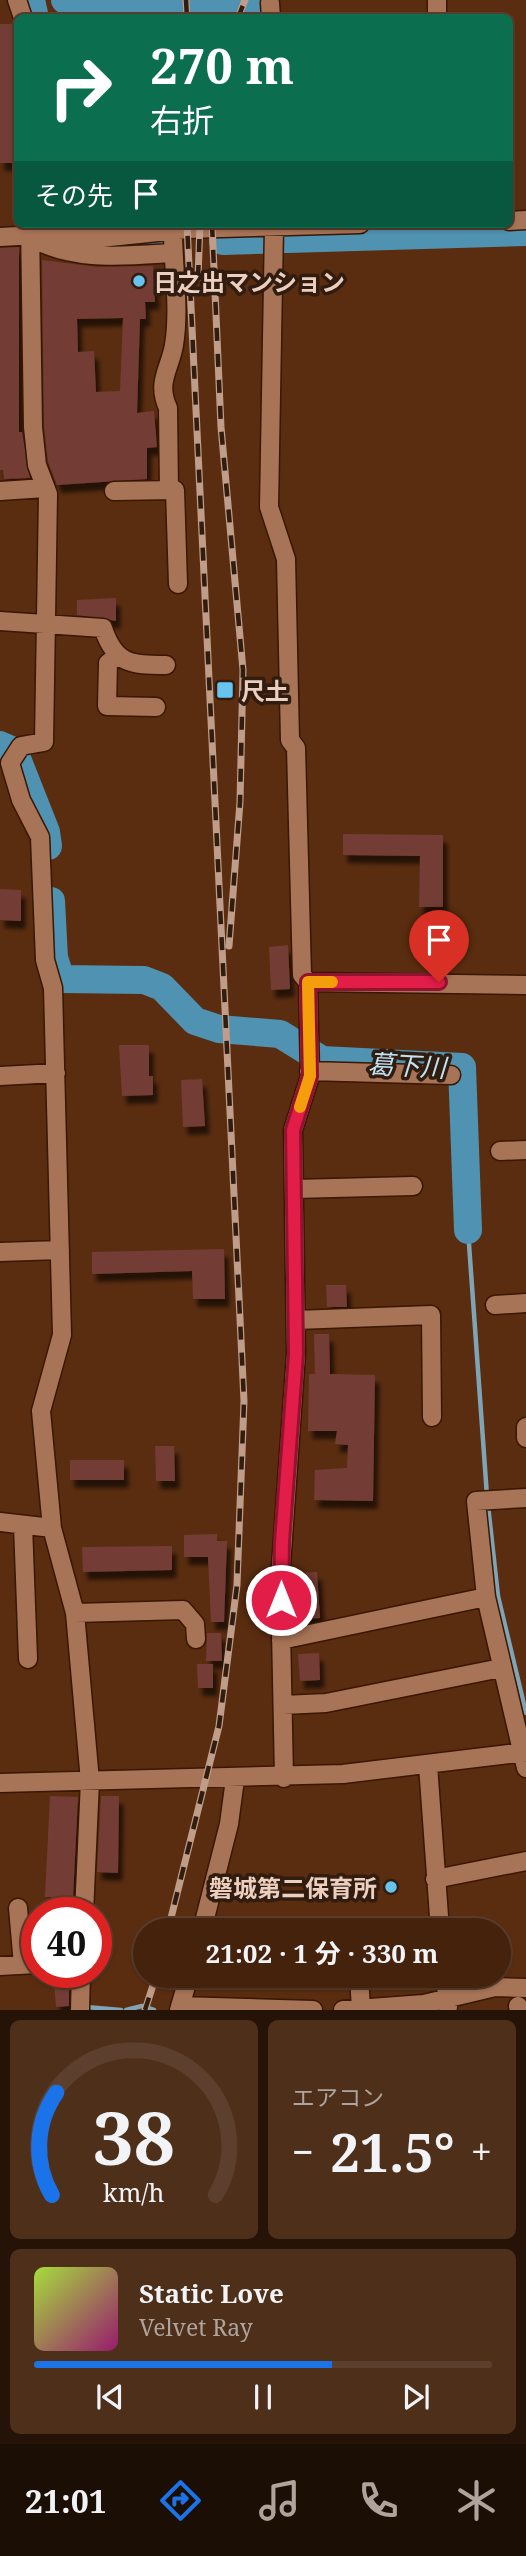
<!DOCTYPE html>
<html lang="ja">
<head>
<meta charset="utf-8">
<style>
	body { margin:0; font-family:"Noto Serif","Noto Sans JP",serif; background:#4e2f1a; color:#f1f3f6; height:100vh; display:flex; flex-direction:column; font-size:26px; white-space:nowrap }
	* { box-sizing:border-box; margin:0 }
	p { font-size:23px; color:#afa49d }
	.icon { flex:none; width:38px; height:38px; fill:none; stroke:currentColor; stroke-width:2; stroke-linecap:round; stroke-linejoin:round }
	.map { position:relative; height:2010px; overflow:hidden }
	.drawer { display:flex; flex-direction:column; gap:10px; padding:10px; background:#251307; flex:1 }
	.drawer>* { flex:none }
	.guide { position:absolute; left:14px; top:14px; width:499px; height:214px; border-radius:10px; box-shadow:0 2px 5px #0004,0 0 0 2px #5c3f2d; background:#0b6e4f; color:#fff; overflow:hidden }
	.speed { position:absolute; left:21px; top:1897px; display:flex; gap:14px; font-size:35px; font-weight:700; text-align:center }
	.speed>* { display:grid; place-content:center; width:91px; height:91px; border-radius:50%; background:#44220c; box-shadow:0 2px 5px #0004,0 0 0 2px #5c3f2d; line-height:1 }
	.speed .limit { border:10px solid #d22; background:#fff; color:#111 }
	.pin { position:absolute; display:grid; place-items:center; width:60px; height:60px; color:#fff; margin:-72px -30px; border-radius:50% 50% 50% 0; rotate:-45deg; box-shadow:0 0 7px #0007 }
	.pin .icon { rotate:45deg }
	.me { position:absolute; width:77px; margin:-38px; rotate:0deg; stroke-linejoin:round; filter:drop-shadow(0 0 5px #0008) }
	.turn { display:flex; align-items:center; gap:24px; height:147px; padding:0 21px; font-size:32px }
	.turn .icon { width:91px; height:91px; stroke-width:2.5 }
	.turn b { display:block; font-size:49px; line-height:60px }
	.then { display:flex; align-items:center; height:66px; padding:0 21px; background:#0003; gap:14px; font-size:26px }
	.big { font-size:52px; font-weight:700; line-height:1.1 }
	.drawer .card { flex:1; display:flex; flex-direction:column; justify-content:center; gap:10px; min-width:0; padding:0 24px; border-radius:10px; background:#4e2f1a }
	.drawer .dial { align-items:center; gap:0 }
	.dial svg { height:182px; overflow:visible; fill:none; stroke:#5c3f2d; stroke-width:7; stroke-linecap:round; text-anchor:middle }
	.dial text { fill:#f1f3f6; stroke:none }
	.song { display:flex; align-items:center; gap:21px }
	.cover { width:84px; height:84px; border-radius:10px; background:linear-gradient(135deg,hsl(80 70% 55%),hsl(320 70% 35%)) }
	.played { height:7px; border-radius:4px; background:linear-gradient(90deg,#1a73e8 65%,#5c3f2d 65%) }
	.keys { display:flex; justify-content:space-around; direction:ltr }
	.heat { display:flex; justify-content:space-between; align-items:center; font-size:38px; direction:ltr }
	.drawer .tiles { flex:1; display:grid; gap:10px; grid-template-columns:1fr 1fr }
	.card:last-child { grid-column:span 2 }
	.trip { position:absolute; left:133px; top:1918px; width:378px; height:70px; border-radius:35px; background:#44220c; box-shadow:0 2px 5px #0004,0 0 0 2px #5c3f2d; font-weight:700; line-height:70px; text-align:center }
	.menu { display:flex; height:112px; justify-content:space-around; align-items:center; background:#1b0e05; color:#afa49d }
	.menu .icon { width:49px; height:49px }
	.menu .on { color:#1a73e8 }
	.menu b { font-size:32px; color:#f1f3f6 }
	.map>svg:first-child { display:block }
	.green { fill:#4b4c1d }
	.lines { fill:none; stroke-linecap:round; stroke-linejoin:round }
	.stream { stroke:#7ea4b5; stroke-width:4.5 }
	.river { stroke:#4f92b1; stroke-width:28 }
	.building { fill:#733d34; fill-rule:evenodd; filter:url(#shadow) }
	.minor-casing { stroke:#391702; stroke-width:21 }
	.minor { stroke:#a87457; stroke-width:18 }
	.rail-casing { stroke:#bf9d89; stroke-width:7 }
	.rail { stroke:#311c10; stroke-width:4.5; stroke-dasharray:13; stroke-linecap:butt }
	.route-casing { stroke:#92132f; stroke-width:18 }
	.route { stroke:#e11d48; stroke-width:12 }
	.slow { stroke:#f59e0b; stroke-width:12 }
	.poi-dot { fill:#66c4ef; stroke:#311c10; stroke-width:2.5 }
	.labels { text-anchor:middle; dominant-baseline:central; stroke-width:7; stroke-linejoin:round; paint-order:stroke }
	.poi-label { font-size:24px; font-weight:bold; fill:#eccfbf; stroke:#311c10; text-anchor:start }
	.water-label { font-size:26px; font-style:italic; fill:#c0e3f5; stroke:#311c10 }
</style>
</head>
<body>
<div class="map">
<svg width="526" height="2010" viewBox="0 0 526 2010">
	<defs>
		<filter id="shadow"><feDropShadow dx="4.5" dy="8" stdDeviation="2" flood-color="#0009"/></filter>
	</defs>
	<rect width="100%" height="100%" fill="#5a2d10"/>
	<path class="green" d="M188,5L230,12L229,17H189Z"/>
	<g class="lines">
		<path class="stream" d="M468,1230L487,1496
			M488,1505L498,1596L526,1713
			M86,2007L121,2010
			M126,2010L142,2006L154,2010"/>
		<path class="river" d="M31,0L35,18
			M65,0L153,3L260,0
			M223,241L526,232
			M68,245L81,248L167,243
			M0,745L14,751L46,832L48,846
			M51,901L54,958L61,979L144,980L162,987L195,1021L219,1029L280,1034L322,1060L462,1067L468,1230"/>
	</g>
	<path class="building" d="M0,24H14L17,36L18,163H0Z
		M19,247V432H22L30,478L4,479L3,470H0V248Z
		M42,260L98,267L153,266L155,302H145L146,319H140L137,413L154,411L157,447L147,448V479L57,485L48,462L44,426ZM123,318L120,391L96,392L94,351L78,352L77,319Z
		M116,598V621L77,615V600Z
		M343,834L443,835V907H419L420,856L343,855Z
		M0,889L21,890V921L0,920Z
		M288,945L290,989L271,990L269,947Z
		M119,1045H149V1076H153V1095L122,1096Z
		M202,1079L205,1126L183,1127L181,1080Z
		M224,1249L225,1299H193L192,1271L92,1274V1252Z
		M326,1285H346L347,1307H327Z
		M314,1334H329L330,1374L375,1375L373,1501L314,1500L315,1470L347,1468L348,1445L335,1444L337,1431H308L309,1374H315Z
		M155,1446H174L175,1481H156Z
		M70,1460H124V1480H70Z
		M217,1534V1541H227L224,1622H211L208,1557H184V1535Z
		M172,1546V1570L83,1572L82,1547Z
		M317,1572L320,1618L301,1619L299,1573Z
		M207,1633H221L222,1661H206Z
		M319,1653L320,1680L300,1681L298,1654Z
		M197,1664H213V1688H198Z
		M50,1796L78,1797L73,1898H69V1913H51V1897H45Z
		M101,1796H119L118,1873L97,1872Z
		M69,1982V2006L56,2007L54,1983Z"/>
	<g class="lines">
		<defs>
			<path id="minor" d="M17,0L23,18
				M270,3L271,18
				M437,18V0
				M509,221L526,220
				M30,224L33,427L37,465L48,494L44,742L21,746L10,763L21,800L40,837L45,960L53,988L62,1335L41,1411L52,1528L75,1613L90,1781L84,1913
				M274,227L269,507L286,559L290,740L296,748L302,975L308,982L310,1076L293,1130L296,1354L280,1580L284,1778
				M28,236C72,262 123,256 173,253
				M0,237L55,234L100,238L187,229L360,224
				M169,490L168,408C156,382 170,369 174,345C180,308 173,268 173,231
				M0,491L45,488
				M114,491L175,490L178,584
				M0,621L103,628C115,664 130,665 166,665
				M117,656L108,663L107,706L156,707
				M308,982L526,985
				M309,1071L451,1075
				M0,1076L56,1073
				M500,1151L526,1150
				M294,1189L413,1186
				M0,1252L60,1250
				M495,1305L526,1303
				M296,1320L431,1315L432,1417
				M526,1427V1438
				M526,1498L476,1501L486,1597L526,1768
				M0,1522L52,1528
				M23,1525L28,1659
				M75,1613L183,1610L195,1624L196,1639
				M281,1640L486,1597
				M283,1705L326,1703L501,1668
				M428,1765L440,1930
				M0,1783L343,1774L526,1752
				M435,1879L526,1861
				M18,1908L23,1965
				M202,1930L229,1824L235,1779
				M0,1966L37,1964
				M359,1976L361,2009
				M445,1976L448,2007
				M180,2006L313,2010
				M518,2006L519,2010
				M80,2010L81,1972
				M179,2010L189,1976
				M343,2010L424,2004L495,1987L526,1988"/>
		</defs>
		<use href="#minor" class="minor-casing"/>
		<use href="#minor" class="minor"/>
		<defs>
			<path id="rail" d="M186,0L187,18
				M238,18L245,0
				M212,224L221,427L243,670L240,802L229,946
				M198,278L200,224
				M168,1930L219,1726L237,1585L244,1401L187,224
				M145,2010L156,1976"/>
		</defs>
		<use href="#rail" class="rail-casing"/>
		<use href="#rail" class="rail"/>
	</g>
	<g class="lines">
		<defs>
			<path id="route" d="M281,1600L282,1542L296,1354L293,1130L310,1076L308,982H439"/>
		</defs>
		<use href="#route" class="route-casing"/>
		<use href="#route" class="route"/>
		<path class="slow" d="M300,1107L310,1076L308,982H332"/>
	</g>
	<g class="poi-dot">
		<circle cx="139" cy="281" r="7"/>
		<rect x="216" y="681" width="18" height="18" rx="3.5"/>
		<circle cx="391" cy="1887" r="7"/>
	</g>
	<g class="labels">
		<g class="poi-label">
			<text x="153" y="281">日之出マンション</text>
			<text x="241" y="690">尺土</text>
			<text x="377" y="1887" text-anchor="end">磐城第二保育所</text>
		</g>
		<g class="water-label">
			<text transform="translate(407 1065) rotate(3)">葛下川</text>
		</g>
	</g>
</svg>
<div class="speed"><div class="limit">40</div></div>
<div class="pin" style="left:439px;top:982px;background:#d93025"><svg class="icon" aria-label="arrive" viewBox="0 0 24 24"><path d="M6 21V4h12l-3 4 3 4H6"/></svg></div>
<svg class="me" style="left:281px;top:1600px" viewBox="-20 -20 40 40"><circle r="17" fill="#e11d48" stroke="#fff" stroke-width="3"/><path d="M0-11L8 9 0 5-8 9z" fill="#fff"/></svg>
<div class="trip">21:02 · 1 分 · 330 m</div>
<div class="guide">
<div class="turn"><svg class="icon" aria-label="right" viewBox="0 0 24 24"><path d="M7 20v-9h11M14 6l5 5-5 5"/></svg><div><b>270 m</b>右折</div></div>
<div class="then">その先<svg class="icon" aria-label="arrive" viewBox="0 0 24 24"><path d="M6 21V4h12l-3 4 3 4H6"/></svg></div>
</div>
</div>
<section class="drawer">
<div class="tiles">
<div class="card dial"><svg viewBox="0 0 100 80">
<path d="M14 69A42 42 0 1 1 86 69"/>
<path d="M14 69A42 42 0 0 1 16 24" stroke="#1a73e8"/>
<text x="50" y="56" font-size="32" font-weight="700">38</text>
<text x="50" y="72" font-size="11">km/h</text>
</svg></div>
<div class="card"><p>エアコン</p>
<div class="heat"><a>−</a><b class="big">21.5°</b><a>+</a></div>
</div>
<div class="card">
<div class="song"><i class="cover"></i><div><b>Static Love</b><p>Velvet Ray</p></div></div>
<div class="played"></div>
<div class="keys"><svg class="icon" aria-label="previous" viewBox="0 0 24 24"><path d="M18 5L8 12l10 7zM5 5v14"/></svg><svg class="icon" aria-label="pause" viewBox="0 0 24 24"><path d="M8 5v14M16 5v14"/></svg><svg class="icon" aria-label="next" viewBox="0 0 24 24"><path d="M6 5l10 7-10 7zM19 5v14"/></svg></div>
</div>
</div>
</section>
<nav class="menu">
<b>21:01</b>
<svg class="icon on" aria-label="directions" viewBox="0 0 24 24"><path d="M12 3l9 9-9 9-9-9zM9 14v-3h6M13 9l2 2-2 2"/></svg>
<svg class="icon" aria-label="music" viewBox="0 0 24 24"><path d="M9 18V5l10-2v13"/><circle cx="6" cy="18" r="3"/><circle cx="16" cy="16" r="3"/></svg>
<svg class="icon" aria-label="phone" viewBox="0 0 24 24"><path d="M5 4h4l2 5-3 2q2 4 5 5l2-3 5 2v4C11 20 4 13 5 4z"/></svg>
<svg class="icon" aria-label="climate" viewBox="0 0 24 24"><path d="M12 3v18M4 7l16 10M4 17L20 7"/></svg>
</nav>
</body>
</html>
